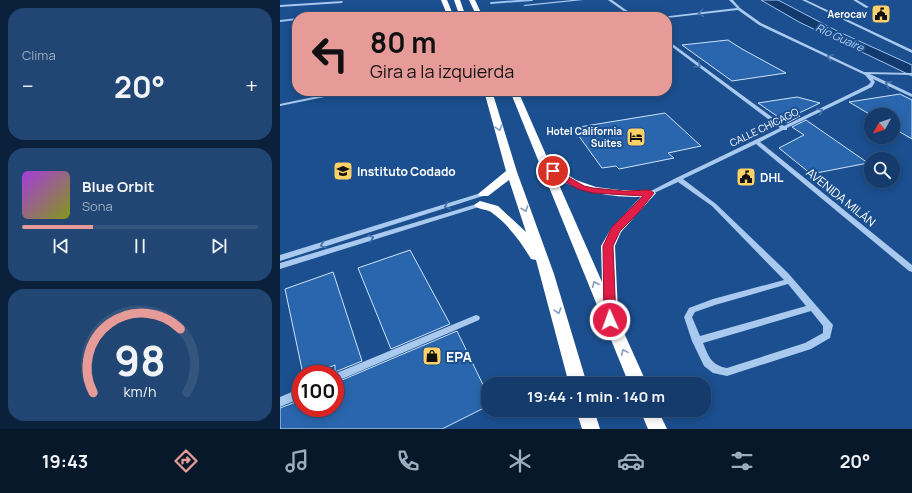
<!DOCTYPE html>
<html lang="es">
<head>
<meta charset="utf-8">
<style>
	body { margin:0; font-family:Manrope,sans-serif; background:#214673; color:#f1f3f6; height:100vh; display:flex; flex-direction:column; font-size:15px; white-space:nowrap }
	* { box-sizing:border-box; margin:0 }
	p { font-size:13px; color:#9dadc1 }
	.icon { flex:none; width:22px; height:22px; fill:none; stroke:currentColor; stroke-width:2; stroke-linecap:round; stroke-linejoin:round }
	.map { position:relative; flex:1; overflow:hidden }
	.drawer { display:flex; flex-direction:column; gap:8px; padding:8px; background:#0b203b; width:280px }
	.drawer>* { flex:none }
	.hud { position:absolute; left:12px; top:12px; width:380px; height:84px; border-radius:16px; box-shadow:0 2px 10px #0003,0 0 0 1px #33557e; background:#e69b98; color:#111; overflow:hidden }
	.needle { width:26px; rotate:230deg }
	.tools { position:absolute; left:584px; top:108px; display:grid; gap:8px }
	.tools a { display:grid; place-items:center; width:36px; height:36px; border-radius:50%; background:#143b6b; box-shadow:0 2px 10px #0003,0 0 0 1px #33557e; font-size:20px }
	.speed { position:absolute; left:12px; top:365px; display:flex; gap:8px; font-size:20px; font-weight:700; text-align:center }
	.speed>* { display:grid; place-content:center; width:52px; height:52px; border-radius:50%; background:#143b6b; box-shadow:0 2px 10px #0003,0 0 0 1px #33557e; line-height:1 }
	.speed .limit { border:6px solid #d22; background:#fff; color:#111 }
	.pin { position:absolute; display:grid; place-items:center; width:34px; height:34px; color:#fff; margin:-17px; border:2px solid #fff; border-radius:50%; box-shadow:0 1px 4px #0007 }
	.me { position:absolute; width:44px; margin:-22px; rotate:358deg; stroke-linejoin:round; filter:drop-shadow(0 0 3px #0008) }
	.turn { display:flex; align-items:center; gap:14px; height:84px; padding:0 12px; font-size:18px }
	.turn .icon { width:52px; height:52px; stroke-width:2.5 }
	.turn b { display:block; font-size:28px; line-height:34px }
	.big { font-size:30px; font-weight:700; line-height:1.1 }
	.drawer .widget { flex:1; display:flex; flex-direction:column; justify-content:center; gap:6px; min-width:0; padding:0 14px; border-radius:16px; background:#214673 }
	.drawer .dial { align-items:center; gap:0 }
	.dial svg { height:104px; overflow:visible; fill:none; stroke:#33557e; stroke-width:7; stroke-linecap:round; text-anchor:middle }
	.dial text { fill:#f1f3f6; stroke:none }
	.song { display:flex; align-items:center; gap:12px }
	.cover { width:48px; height:48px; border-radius:6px; background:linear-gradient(135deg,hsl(280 70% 55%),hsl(70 70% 35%)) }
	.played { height:4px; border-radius:2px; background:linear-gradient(90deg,#e69b98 30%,#33557e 30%) }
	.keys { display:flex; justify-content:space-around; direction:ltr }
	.heat { display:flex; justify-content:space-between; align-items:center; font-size:22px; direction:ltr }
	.trip { position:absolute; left:201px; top:377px; width:230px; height:40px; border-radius:16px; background:#143b6b; box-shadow:0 2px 10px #0003,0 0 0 1px #33557e; font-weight:700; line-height:40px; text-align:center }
	.menu { display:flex; height:64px; justify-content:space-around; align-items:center; background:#08182b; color:#9dadc1 }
	.menu .icon { width:28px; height:28px }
	.menu .current { color:#e69b98 }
	.menu b { font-size:18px; color:#f1f3f6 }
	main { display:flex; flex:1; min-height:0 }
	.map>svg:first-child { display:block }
	.water { fill:#123a6d; stroke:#9cc4f0 }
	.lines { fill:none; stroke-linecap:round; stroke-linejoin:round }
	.stream { stroke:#9cc4f0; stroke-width:2 }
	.building { fill:#2a66ad; stroke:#cfe3fa }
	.minor { fill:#a9c9ee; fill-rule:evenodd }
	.highway { fill:#fff; fill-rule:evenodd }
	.oneway { stroke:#4674ac }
	.oneway2 { stroke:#829ec1 }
	.route { fill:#e11d48; stroke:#92132f }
	.labels { text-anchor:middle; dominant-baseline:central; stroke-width:4; stroke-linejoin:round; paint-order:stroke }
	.far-poi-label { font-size:10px; font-weight:bold; fill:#fff; stroke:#1b4f8f; text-anchor:end }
	.far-street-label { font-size:10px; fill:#fff; stroke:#1b4f8f }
	.far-water-label { font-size:11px; font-style:italic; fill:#b5d3f5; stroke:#1b4f8f }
	.poi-label { font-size:12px; font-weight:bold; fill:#fff; stroke:#1b4f8f; text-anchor:start }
	.street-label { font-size:12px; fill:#fff; stroke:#1b4f8f }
	.near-poi-label { font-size:14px; font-weight:bold; fill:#fff; stroke:#1b4f8f; text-anchor:start }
</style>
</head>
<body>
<main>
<section class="drawer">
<div class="widget"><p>Clima</p>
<div class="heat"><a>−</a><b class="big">20°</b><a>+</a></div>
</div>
<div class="widget">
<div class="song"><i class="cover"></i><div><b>Blue Orbit</b><p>Sona</p></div></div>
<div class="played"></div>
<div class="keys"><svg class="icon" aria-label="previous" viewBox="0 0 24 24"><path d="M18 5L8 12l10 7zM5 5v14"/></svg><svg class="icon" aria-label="pause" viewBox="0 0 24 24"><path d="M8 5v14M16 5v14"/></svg><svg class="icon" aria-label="next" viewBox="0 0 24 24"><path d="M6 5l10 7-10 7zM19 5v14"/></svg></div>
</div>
<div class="widget dial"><svg viewBox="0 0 100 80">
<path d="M14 69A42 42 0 1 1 86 69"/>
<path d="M14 69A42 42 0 0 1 81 20" stroke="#e69b98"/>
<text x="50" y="56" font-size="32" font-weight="700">98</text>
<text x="50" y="72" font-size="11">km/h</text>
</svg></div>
</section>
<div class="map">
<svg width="632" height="429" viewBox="0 0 632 429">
	<rect width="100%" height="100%" fill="#1b4f8f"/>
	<path class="water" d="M481,0H498L559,32L632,65V76L519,22Z"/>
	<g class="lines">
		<path class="stream" d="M211,3L252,0
			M38,17L81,13
			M0,21L17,19"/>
	</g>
	<path class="building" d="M448,40L462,49L506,73L452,81L402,45Z
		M620,94L632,100V139L613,128V115H591L569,102Z
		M517,97L540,103L517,114L520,116L507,123L478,103Z
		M385,113L421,146L388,153L394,158L339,169L336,166L322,168L293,128Z
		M526,120L588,163L531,174L499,148L524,135L512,127Z
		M130,250L170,324L111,349L78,268Z
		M53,272L82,361L55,372V365L33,374H23L5,289Z
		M177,331L208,395V406L162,429H0V408L21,400V408H55V383Z"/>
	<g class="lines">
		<path class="minor" d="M292,0H304L245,6L243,5Z
			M328,0H332L356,17H352Z
			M449,0H453L460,8L481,23L584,72L632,73V75L590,74L632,94V97L593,79L595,82L592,87L507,128V130H503L480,142L632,265V272L629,271L476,144L403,179L436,204L508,273L553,325L550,338L531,349L447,376L433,373L424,366L412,341L404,317L409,308L433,299L504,280L432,206L398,182L372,194H368L367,193L396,178L500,128L387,43V40L504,126L588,85L591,82L585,75L479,25L458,10L387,18L381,17L457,8ZM508,284L526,306L420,336L412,317L415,312L435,305ZM531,311L543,326V333L525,343L447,368C431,365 429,357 423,343Z
			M522,0H526L632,50V53Z
			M573,0H577L589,7L586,8Z
			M63,1L62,3L0,7V5Z
			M62,91H71L69,92L0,106V104Z
			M204,192L207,194L206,195L0,261V255Z
			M200,203L203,205L202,206L0,269V263Z
			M196,315L199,316L200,318L199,320L55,382V374H54Z
			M21,388V398L0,407V397Z"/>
		<path class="highway" d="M161,0H167L174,17H168Z
			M174,0H180L186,17H180Z
			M189,0H195L203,17H197Z
			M204,91H212L237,172L274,274L307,384H289L256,260L251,259C241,242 228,224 211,212C206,209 198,210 194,205L200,201L218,206L246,232L229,180L208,196H200L198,194L226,171Z
			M230,91H238L270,164L296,180L316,187L340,190H370L376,193L341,232L335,246L338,312L336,315L367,384H349ZM276,178C303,193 330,197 361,197L332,227L321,246L322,282Z
			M296,410H314L320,429H302Z
			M360,410H378L387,429H368Z"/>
	</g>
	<defs><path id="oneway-chevron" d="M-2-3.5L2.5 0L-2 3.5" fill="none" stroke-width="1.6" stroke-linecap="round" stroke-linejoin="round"/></defs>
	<g class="oneway">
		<use href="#oneway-chevron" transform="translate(421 13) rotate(174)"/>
		<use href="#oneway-chevron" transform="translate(550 57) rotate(-155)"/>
		<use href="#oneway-chevron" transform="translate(418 65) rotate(37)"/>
		<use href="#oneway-chevron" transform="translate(608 84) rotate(-154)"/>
		<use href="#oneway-chevron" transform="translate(540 111) rotate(-27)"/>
		<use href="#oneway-chevron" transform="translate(167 206) rotate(162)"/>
		<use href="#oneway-chevron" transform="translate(91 238) rotate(-17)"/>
		<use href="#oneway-chevron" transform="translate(43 245) rotate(162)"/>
	</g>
	<g class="oneway2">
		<use href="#oneway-chevron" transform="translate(219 128) rotate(73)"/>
		<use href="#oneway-chevron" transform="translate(245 209) rotate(71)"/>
		<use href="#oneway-chevron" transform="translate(315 284) rotate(-113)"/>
		<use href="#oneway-chevron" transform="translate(278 311) rotate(74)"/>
		<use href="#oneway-chevron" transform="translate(344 352) rotate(-114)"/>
	</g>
	<path class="route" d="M273,168L304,186L313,188L344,191L370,190L374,193L359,212L340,231L333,246L336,320L334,323H326L324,320L323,246L332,227L363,196L313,193L298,189L270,173V169Z"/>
	<defs>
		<symbol id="civic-square" viewBox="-11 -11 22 22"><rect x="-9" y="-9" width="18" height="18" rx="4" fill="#ffd166" stroke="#1b4f8f"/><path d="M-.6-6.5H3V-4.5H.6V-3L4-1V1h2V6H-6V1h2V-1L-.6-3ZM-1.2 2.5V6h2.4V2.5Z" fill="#111"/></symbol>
		<symbol id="hotel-square" viewBox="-11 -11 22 22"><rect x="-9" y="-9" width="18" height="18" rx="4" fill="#ffd166" stroke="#1b4f8f"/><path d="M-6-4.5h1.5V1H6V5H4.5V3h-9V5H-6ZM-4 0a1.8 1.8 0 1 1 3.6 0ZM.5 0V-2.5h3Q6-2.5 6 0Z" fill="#111"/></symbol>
		<symbol id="university-square" viewBox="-11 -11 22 22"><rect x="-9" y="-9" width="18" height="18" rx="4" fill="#ffd166" stroke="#1b4f8f"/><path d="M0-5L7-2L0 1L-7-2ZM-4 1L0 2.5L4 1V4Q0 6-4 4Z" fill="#111"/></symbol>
		<symbol id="shop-square" viewBox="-11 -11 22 22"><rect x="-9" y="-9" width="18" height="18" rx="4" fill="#ffd166" stroke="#1b4f8f"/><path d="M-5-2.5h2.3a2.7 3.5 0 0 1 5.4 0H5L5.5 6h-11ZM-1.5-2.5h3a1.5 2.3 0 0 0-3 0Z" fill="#111"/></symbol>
	</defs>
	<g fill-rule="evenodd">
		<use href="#civic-square" x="590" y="3" width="22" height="22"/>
		<use href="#hotel-square" x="345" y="126" width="22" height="22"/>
		<use href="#university-square" x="52" y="160" width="22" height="22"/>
		<use href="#civic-square" x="455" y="166" width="22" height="22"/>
		<use href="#shop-square" x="141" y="345" width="22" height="22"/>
	</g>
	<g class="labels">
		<g class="far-poi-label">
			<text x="587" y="14">Aerocav</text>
			<text x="342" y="131">Hotel California<tspan x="342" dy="12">Suites</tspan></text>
		</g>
		<g class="far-street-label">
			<text transform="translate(484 127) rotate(-26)">CALLE CHICAGO</text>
		</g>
		<g class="far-water-label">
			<text transform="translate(560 37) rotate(25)">Río Guaire</text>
		</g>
		<g class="poi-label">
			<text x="77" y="171">Instituto Codado</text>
			<text x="480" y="177">DHL</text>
		</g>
		<g class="street-label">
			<text transform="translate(561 197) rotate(39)">AVENIDA MILÁN</text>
		</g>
		<g class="near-poi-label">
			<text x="166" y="356">EPA</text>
		</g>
	</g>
</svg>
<div class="tools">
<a><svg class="needle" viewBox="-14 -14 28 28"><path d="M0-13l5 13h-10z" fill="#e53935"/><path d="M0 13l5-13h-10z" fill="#9dadc1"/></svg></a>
<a><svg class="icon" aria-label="search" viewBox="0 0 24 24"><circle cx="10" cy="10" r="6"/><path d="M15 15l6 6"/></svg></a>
</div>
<div class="speed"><div class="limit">100</div></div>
<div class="pin" style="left:273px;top:171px;background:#d93025"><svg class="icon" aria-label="arrive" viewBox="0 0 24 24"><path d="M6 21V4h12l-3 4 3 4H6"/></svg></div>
<svg class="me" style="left:330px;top:320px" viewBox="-20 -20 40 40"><circle r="17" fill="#e11d48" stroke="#fff" stroke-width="3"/><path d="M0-11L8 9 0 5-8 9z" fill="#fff"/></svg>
<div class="trip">19:44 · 1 min · 140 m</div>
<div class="hud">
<div class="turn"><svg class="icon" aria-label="left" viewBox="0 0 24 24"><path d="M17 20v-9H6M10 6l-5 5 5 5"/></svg><div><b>80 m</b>Gira a la izquierda</div></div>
</div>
</div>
</main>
<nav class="menu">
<b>19:43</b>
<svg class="icon current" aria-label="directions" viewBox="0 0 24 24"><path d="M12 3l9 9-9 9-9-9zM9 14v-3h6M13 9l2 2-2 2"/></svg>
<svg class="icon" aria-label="music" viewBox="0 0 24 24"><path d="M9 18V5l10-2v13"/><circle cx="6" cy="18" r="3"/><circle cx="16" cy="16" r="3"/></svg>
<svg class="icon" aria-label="phone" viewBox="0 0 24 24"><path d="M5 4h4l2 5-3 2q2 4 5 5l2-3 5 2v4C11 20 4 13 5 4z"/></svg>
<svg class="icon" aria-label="climate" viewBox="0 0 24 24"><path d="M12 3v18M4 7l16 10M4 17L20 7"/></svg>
<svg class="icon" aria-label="car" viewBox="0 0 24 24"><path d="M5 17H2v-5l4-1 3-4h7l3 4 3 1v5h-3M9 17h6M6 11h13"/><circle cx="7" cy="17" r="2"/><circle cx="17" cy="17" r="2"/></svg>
<svg class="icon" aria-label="filters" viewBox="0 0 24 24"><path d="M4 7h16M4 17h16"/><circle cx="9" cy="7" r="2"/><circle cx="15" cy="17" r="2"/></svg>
<b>20°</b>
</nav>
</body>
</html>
